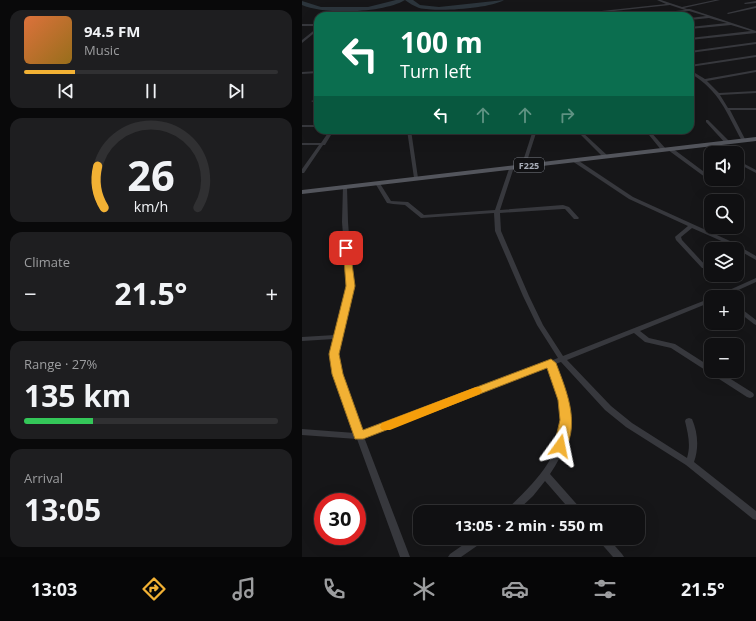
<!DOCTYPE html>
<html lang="en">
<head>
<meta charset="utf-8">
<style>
	body { margin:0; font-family:"Open Sans",sans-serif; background:#1e1e20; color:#f1f3f6; height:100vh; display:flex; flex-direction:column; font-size:15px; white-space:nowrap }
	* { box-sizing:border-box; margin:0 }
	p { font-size:13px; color:#9c9d9f }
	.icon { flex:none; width:22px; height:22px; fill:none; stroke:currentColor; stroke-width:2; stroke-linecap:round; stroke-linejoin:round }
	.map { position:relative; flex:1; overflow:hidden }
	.side { display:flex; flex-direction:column; gap:10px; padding:10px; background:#09090a; width:302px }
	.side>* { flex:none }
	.top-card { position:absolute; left:12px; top:12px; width:380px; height:122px; border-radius:12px; box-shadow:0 4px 16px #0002,0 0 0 1px #303032; background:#0b6e4f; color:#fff; overflow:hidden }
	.fabs { position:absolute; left:402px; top:146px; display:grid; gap:8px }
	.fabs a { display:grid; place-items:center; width:40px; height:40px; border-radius:8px; background:#101012; box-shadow:0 4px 16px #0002,0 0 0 1px #303032; font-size:20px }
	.speed { position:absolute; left:12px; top:493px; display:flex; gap:8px; font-size:20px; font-weight:700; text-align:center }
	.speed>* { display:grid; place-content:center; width:52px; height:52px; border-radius:50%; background:#101012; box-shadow:0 4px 16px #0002,0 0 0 1px #303032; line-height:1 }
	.speed .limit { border:6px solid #d22; background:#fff; color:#111 }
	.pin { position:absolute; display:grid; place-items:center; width:34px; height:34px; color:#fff; margin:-17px; border-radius:8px; box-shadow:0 2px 6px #0006 }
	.me { position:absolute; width:44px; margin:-22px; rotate:12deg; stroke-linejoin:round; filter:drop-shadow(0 0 3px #0008) }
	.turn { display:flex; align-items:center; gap:14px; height:84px; padding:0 20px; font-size:18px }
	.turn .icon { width:52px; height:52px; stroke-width:2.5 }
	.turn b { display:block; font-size:28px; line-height:34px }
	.lanes { display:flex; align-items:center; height:38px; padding:0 20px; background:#0003; justify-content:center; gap:20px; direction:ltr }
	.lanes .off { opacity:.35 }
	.big { font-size:30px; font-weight:700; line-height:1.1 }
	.side .tile { flex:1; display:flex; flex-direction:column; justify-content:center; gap:6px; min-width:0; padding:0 14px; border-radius:12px; background:#1e1e20 }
	.side .dial { align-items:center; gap:0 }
	.dial svg { height:104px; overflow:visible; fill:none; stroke:#303032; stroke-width:7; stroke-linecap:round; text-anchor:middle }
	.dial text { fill:#f1f3f6; stroke:none }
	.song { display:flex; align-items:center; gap:12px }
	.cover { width:48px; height:48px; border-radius:6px; background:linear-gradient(135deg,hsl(20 70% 55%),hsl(40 70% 35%)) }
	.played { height:4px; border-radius:2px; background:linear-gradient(90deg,#f2b134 20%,#303032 20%) }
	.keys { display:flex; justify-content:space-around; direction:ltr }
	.heat { display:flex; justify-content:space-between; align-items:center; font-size:22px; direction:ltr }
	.charge { height:6px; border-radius:3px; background:linear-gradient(90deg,#34c759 27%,#303032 0) }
	.trip { position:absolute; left:111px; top:505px; width:232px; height:40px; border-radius:12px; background:#101012; box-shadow:0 4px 16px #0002,0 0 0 1px #303032; font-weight:700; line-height:40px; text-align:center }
	.menu { display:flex; height:64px; justify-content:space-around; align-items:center; background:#060607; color:#9c9d9f }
	.menu .icon { width:28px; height:28px }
	.menu .on { color:#f2b134 }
	.menu b { font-size:18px; color:#f1f3f6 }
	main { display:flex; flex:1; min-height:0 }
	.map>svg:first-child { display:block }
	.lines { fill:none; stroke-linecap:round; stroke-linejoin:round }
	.river { fill:#2c353c; fill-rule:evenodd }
	.street { fill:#37383d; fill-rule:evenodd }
	.primary { fill:#53555c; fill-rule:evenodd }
	.route { fill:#f2b134; stroke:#9d7322 }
	.slow { fill:#f59e0b }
	.labels { text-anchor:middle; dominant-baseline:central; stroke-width:4; stroke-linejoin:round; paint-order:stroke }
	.shield { fill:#111113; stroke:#7b7e86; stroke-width:1 }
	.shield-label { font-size:9px; font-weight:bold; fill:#a8adb8 }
</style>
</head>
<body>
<main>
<section class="side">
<div class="tile">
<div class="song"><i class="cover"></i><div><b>94.5 FM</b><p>Music</p></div></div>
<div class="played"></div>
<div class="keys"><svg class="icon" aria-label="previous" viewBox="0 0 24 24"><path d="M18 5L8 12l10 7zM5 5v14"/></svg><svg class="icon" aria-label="pause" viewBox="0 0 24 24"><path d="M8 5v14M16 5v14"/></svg><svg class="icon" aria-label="next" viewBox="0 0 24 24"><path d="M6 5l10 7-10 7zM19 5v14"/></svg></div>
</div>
<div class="tile dial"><svg viewBox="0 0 100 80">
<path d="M14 69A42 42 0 1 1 86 69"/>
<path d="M14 69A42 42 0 0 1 9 37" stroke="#f2b134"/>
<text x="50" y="56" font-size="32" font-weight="700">26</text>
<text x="50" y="72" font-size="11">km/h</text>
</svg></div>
<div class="tile"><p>Climate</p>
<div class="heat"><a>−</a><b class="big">21.5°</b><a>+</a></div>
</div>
<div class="tile"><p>Range · 27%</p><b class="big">135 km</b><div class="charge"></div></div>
<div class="tile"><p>Arrival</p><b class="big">13:05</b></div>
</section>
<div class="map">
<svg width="454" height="557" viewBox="0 0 454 557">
	<rect width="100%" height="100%" fill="#161618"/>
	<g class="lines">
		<path class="river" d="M94,0H103C82,13 22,15 0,5V1L19,7H66Z
			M103,0H111L118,5L137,7L202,0C186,9 135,12 117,8C112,6 107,3 103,0Z"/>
		<path class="street" d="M355,0H359L380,7L413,0H418L382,8L385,9H388L454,31V33L388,40V38L449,31L429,25L388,29V27L425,23L407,18L388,20V18L404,16L387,11L336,16H327L383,10L368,5L275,15L276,16H273L272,14L364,4Z
			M454,1V3L443,4L442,3Z
			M454,6V8L426,14L425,13Z
			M110,15H123L124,16H109Z
			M0,24H16V26H0Z
			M15,28H16V30L0,43V40Z
			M454,42V44L388,53V51Z
			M454,55V57L388,67V65Z
			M388,70L403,79L454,70V72L405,81L417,93L454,91V93L418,95L426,108H454V110H428L444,141V142L440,141C424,112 418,91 388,73Z
			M16,71V73L0,74V72Z
			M16,99V101L11,102L9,101Z
			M404,120H406L428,142V144H424L404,122Z
			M0,125H16V127H0Z
			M28,130H32L23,145H21L2,173H0V169L17,145H0V143H19Z
			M105,130H109L116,178L114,179L112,178Z
			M231,130H235L226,158L221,167H217V166L222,158Z
			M274,130H278L306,156V158H302Z
			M343,130H347L364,149V151H360Z
			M410,143H414L425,153H420L410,145Z
			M366,148H370L409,177V179H411V180H407L366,150Z
			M270,159H274L331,197L428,241L454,256V260L424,243L390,228L379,237L380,240L405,267L404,268H400L374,240L373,237L374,236L386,226L327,199L270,161Z
			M435,160L454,170V173L435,163Z
			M208,166H210L212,167L198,210L261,205L267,207L277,218L276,219H272L263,209H261L198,213L199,231L227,296L241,325L261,356L409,298V302L338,331L347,338L373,344L409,367V371H416L451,393L452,395L451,397L448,398L445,397L369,348L343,342L332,333L265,360L309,406L330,423L385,458C389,445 386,434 383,421L384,419L387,418L390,419C396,433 397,448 392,462L454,511V520L451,519L384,465L324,427L303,410L259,362L253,364C269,410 277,431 248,474L279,509L280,512H270L243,481L231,496L214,512H204L205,509C232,484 264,452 260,411C258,396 252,381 247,367L62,437L108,557H98L55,439L0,435V429L53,433L31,374L29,354L32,339L0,341V337L33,335L45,286L40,222L41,186H43L45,187L46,222L51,286L35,354L39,374L60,432L256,358L235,325L221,296L193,231L192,213L119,218L103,205L91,204L85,203L73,183L75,182H77L89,201L106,202L122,215L193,210Z
			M454,278V282L421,297H413L414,296Z
			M435,306L437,307L454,320V325L452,324L435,311Z
			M171,538H184L182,541L159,557H146L148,554Z
			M295,538H306L320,554L322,557H311L297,541Z"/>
		<path class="primary" d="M454,137V141L0,194V190Z"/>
	</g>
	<path class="route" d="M41,246H44L48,248L53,286L37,354L41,374L61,430L249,359L254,363C264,390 278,421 263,450L258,451L254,450L252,446L258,420L256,400L245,368L61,439H53L30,374L27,354L44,286Z"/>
	<path class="slow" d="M174,387L178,388L180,391L178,394L88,430H80L78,427L80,423Z"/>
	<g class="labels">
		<rect class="shield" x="212" y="158" width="30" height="14" rx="3"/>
		<g class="shield-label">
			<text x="227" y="165">F225</text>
		</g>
	</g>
</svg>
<div class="fabs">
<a><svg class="icon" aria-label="sound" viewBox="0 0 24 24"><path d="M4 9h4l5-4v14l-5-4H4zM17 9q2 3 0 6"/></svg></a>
<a><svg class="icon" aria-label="search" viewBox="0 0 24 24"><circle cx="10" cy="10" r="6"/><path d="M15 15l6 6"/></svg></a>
<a><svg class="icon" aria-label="layers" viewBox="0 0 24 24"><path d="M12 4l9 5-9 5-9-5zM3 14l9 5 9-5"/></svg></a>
<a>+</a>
<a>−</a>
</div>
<div class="speed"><div class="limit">30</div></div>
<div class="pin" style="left:44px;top:248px;background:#d93025"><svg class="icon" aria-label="arrive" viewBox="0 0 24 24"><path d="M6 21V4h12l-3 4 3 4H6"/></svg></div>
<svg class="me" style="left:258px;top:446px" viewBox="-20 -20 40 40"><path d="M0-17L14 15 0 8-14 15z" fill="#f2b134" stroke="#fff" stroke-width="4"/></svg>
<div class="trip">13:05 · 2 min · 550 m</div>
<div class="top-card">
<div class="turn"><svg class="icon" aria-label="left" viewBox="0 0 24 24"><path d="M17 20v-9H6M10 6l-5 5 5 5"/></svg><div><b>100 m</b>Turn left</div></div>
<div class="lanes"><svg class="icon" aria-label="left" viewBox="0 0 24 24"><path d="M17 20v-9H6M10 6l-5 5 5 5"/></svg><svg class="icon off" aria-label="ahead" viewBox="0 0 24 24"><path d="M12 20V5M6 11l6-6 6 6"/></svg><svg class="icon off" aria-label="ahead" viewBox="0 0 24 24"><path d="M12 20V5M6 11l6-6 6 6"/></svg><svg class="icon off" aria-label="right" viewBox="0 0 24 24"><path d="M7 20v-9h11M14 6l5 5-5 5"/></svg></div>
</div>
</div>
</main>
<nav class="menu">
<b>13:03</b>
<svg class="icon on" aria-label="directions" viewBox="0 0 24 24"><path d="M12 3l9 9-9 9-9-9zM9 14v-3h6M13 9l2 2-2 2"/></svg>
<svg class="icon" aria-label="music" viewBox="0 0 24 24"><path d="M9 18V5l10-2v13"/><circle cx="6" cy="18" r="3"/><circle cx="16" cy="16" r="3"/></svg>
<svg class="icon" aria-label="phone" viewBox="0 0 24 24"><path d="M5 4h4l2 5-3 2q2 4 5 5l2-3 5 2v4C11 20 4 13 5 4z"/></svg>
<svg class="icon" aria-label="climate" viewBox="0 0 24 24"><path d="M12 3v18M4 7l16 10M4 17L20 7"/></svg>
<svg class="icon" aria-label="car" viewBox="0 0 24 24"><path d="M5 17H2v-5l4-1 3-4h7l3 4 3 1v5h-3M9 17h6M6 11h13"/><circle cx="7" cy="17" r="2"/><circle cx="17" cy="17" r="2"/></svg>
<svg class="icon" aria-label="filters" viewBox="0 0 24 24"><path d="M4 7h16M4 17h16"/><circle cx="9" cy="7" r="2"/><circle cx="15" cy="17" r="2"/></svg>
<b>21.5°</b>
</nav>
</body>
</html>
